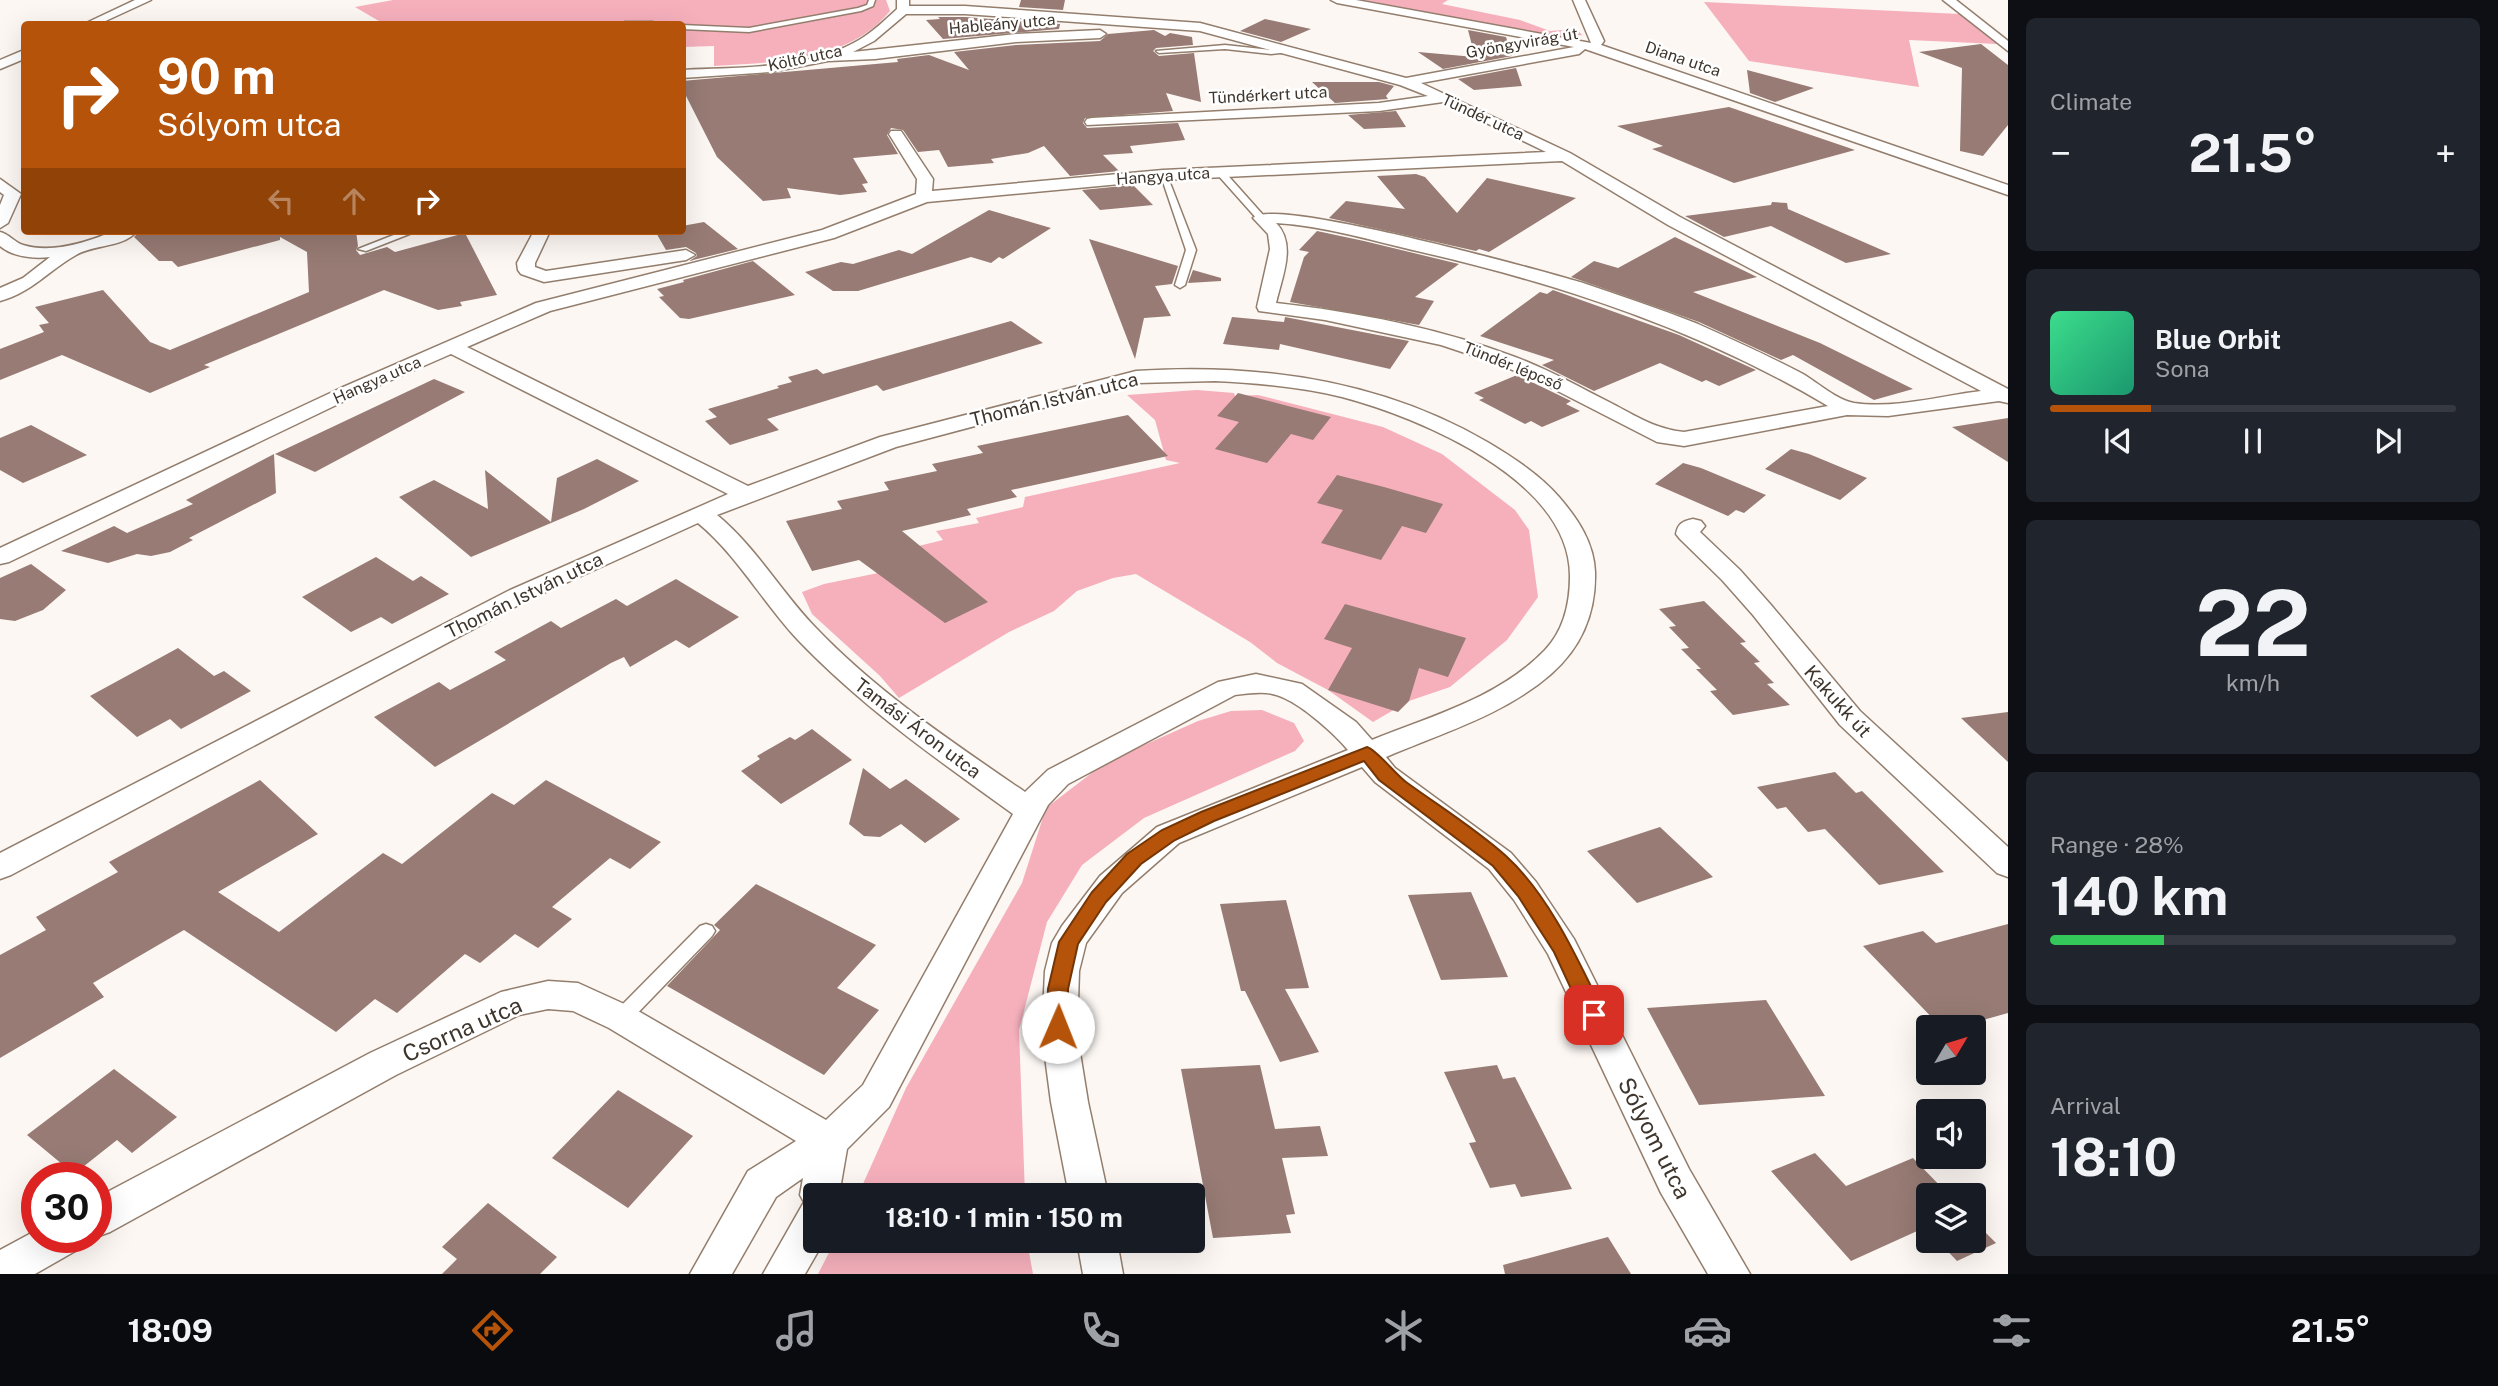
<!DOCTYPE html>
<html lang="en">
<head>
<meta charset="utf-8">
<style>
	body { margin:0; font-family:"Public Sans",sans-serif; background:#20242c; color:#f1f3f6; height:100vh; display:flex; flex-direction:column; font-size:26px; white-space:nowrap }
	* { box-sizing:border-box; margin:0 }
	p { font-size:23px; color:#9ea1a6 }
	.icon { flex:none; width:38px; height:38px; fill:none; stroke:currentColor; stroke-width:2; stroke-linecap:round; stroke-linejoin:round }
	.map { position:relative; flex:1; overflow:hidden }
	.drawer { display:flex; flex-direction:column; gap:18px; padding:18px; background:#0d0f14; width:490px }
	.drawer>* { flex:none }
	.guide { position:absolute; left:21px; top:21px; width:665px; height:214px; border-radius:7px; box-shadow:0 7px 28px #0002; background:#b45309; color:#fff; overflow:hidden }
	.needle { width:46px; rotate:52deg }
	.tools { position:absolute; left:1916px; top:1015px; display:grid; gap:14px }
	.tools a { display:grid; place-items:center; width:70px; height:70px; border-radius:7px; background:#171b24; box-shadow:0 7px 28px #0002; font-size:35px }
	.speed { position:absolute; left:21px; top:1162px; display:flex; gap:14px; font-size:35px; font-weight:700; text-align:center }
	.speed>* { display:grid; place-content:center; width:91px; height:91px; border-radius:50%; background:#171b24; box-shadow:0 7px 28px #0002; line-height:1 }
	.speed .limit { border:10px solid #d22; background:#fff; color:#111 }
	.pin { position:absolute; display:grid; place-items:center; width:60px; height:60px; color:#fff; margin:-30px; border-radius:14px; box-shadow:0 4px 10px #0006 }
	.me { position:absolute; width:77px; margin:-38px; rotate:1deg; stroke-linejoin:round; filter:drop-shadow(0 0 5px #0008) }
	.turn { display:flex; align-items:center; gap:24px; height:147px; padding:0 21px; font-size:32px }
	.turn .icon { width:91px; height:91px; stroke-width:2.5 }
	.turn b { display:block; font-size:49px; line-height:60px }
	.lanes { display:flex; align-items:center; height:66px; padding:0 21px; background:#0003; justify-content:center; gap:35px; direction:ltr }
	.lanes .off { opacity:.35 }
	.big { font-size:52px; font-weight:700; line-height:1.1 }
	.drawer .tile { flex:1; display:flex; flex-direction:column; justify-content:center; gap:10px; min-width:0; padding:0 24px; border-radius:10px; background:#20242c }
	.drawer .dial { align-items:center; gap:0 }
	.dial b { font-size:91px; line-height:1 }
	.song { display:flex; align-items:center; gap:21px }
	.cover { width:84px; height:84px; border-radius:10px; background:linear-gradient(135deg,hsl(150 70% 55%),hsl(160 70% 35%)) }
	.played { height:7px; border-radius:4px; background:linear-gradient(90deg,#b45309 25%,#363941 25%) }
	.keys { display:flex; justify-content:space-around; direction:ltr }
	.heat { display:flex; justify-content:space-between; align-items:center; font-size:38px; direction:ltr }
	.charge { height:10px; border-radius:5px; background:linear-gradient(90deg,#34c759 28%,#363941 0) }
	.trip { position:absolute; left:803px; top:1183px; width:402px; height:70px; border-radius:7px; background:#171b24; box-shadow:0 7px 28px #0002; font-weight:700; line-height:70px; text-align:center }
	.dock { display:flex; height:112px; justify-content:space-around; align-items:center; background:#090b0e; color:#9ea1a6 }
	.dock .icon { width:49px; height:49px }
	.dock .active { color:#b45309 }
	.dock b { font-size:32px; color:#f1f3f6 }
	main { display:flex; flex:1; min-height:0 }
	.map>svg:first-child { display:block }
	.green { fill:#f5b0bc }
	.building { fill:#977b74 }
	.lines { fill:none; stroke-linecap:round; stroke-linejoin:round }
	.service-casing { stroke:#937e6d; stroke-width:3 }
	.minor-casing { stroke:#937e6d; stroke-width:3 }
	.service { fill:#fff; fill-rule:evenodd }
	.minor { fill:#fff; fill-rule:evenodd }
	.route { fill:#b45309; stroke:#753606; stroke-width:2 }
	.labels { text-anchor:middle; dominant-baseline:central; stroke-width:5; stroke-linejoin:round; paint-order:stroke }
	.far-street-label { font-size:16px; fill:#3e352d; stroke:#fff }
	.street-label { font-size:19px; fill:#3e352d; stroke:#fff }
	.near-street-label { font-size:23px; fill:#3e352d; stroke:#fff }
</style>
</head>
<body>
<main>
<div class="map">
<svg width="2008" height="1274" viewBox="0 0 2008 1274">
	<rect width="100%" height="100%" fill="#fcf7f3"/>
	<path class="green" d="M393,0H886L890,11C849,62 774,62 714,66V46L683,47L682,24H384L355,7Z
		M1363,0H1448L1442,4L1520,20L1550,31L1577,29L1582,35L1566,38Z
		M1704,2L1960,14L1997,44L1909,40L1919,87L1749,61Z
		M1197,390L1234,393L1235,396L1258,395L1383,427L1442,454L1515,510L1529,530L1538,597L1507,640L1450,687L1409,701L1373,722L1328,690L1277,663L1250,642L1136,574L1113,578L1077,591L1054,611L1009,632L899,698L880,676L812,614L802,592L824,584L893,570L894,552L943,540L936,531L979,523L976,518L1023,507L1025,497L1180,463L1166,460L1155,420L1127,395Z
		M1262,710L1294,723L1304,741L1295,751L1144,818L1082,865L1047,922L1019,1030L1025,1195H858L906,1088L1022,883L1046,808L1106,762L1198,721L1231,711Z
		M835,1241H1027L1033,1274H818Z"/>
	<path class="building" d="M1021,0H1065L1063,10L1019,7Z
		M938,17H965L1060,24L1059,29L943,39L926,20L940,19Z
		M1265,19L1311,29L1281,42L1240,31Z
		M1154,30L1165,36L1170,33L1192,37L1193,45L1156,48L1153,51L1159,56L1194,53L1201,102L1166,93L1173,111L1085,118L1083,123L1087,128L1178,123L1185,140L1130,146L1133,153L1103,155L1119,171L1070,176L1044,146L1028,153L991,159L994,163L948,167L939,150L918,152L903,130L891,128L887,135L898,154L853,158L868,183L862,184L867,192L840,195L787,188L791,198L763,201L717,157L682,88V81L898,62L897,59L929,55L969,70L954,52L1016,45L1100,41L1108,34Z
		M1468,30L1506,37L1512,56L1443,69L1418,52L1475,57Z
		M1981,44L2008,65V125L1983,156L1960,151L1962,68L1919,52Z
		M1516,68L1522,86L1474,90L1458,79Z
		M1747,70L1814,88L1775,102L1750,93Z
		M1312,82H1379L1394,86L1386,96L1388,99L1335,103Z
		M1729,107L1855,150L1734,183L1652,149L1663,146L1617,126Z
		M1396,111L1406,127L1364,129L1348,115Z
		M1416,174L1425,177L1457,213L1487,178L1576,198L1489,252L1479,249L1476,251L1329,218L1346,201L1405,209L1377,176Z
		M1133,185L1153,205L1100,210L1082,190Z
		M1772,202L1787,203L1788,209L1891,254L1846,263L1771,226L1724,237L1685,216L1771,205Z
		M989,210L1051,228L1003,259L999,257L991,263L971,257L858,291H833L805,272L841,262L853,264L899,250L912,254Z
		M704,222L738,249L689,261L697,256L696,253L686,247L666,250L655,231H682V226Z
		M140,231H356L358,246L356,250L360,255L387,247L395,252L465,233L497,295L460,302L462,306L438,310L384,290L204,365L210,367L150,393L62,355L0,380V349L44,332L39,325L49,323L35,307L103,290L150,342L170,350L309,292L307,252L280,237V240L178,267L172,261H159L134,237Z
		M1317,231L1364,241L1459,264L1415,297L1434,301L1419,325L1290,302L1304,257L1309,252L1299,250Z
		M1675,237L1757,277L1693,292L1820,343L1913,389L1874,400L1793,355L1781,360L1699,322L1571,277L1594,261L1618,268Z
		M1089,239L1178,266L1172,284L1155,286L1171,316L1144,318L1135,359Z
		M753,261L795,295L689,319L680,318L659,297L664,296L657,289L684,282L683,280Z
		M1193,270L1221,278V281L1188,283Z
		M1553,290L1679,335L1756,370L1719,386L1706,380L1702,382L1660,363L1594,391L1542,365L1554,360L1480,336L1540,292L1547,294Z
		M1232,317L1284,322L1285,317L1409,341L1390,369L1280,344L1279,350L1223,344Z
		M1011,321L1043,343L883,391L877,385L767,419L779,430L730,445L705,421L717,417L708,409L779,388L777,386L792,382L788,377L817,369L823,374Z
		M1517,375L1571,401L1566,404L1580,411L1542,427L1531,421L1525,424L1479,400L1484,398L1474,393Z
		M434,379L465,392L315,472L275,454Z
		M1238,393L1288,406L1331,417L1313,440L1291,434L1267,463L1215,449L1239,422L1217,416Z
		M1128,415L1168,456L1011,490L1017,497L967,509L971,515L902,531L988,602L945,623L859,560L812,571L786,521L842,509L837,501L889,490L884,482L937,471L932,464L983,453L977,446Z
		M2008,418V462L1952,427Z
		M31,425L87,455L23,483L0,470V438Z
		M1791,449L1809,454L1867,478L1840,500L1765,469Z
		M274,454L276,493L189,538L193,540L170,552L151,556L137,554L108,563L61,551L114,526L127,533L193,504L186,500Z
		M597,459L639,481L584,509L471,557L399,497L434,480L488,509L485,470L551,522L557,478Z
		M1683,463L1701,468L1766,495L1744,513L1736,510L1728,516L1655,484Z
		M1337,475L1384,487L1443,504L1426,533L1402,526L1381,560L1321,543L1343,510L1317,503Z
		M376,557L413,581L421,576L449,594L392,624L381,617L351,632L302,597Z
		M31,564L66,590L43,610L15,621L0,619V578Z
		M676,579L739,617L689,648L676,640L630,667L624,657L611,663L435,767L374,717L439,682L450,690L506,660L494,652L551,621L561,628L616,599L627,606Z
		M1704,601L1746,642L1740,643L1760,662L1754,663L1774,683L1767,684L1790,705L1733,715L1710,691L1717,690L1696,669H1701L1681,649L1689,648L1669,627L1676,626L1659,609Z
		M1345,604L1466,638L1448,677L1419,668L1409,701L1398,712L1328,690L1352,648L1324,639Z
		M178,648L214,676L224,671L251,691L181,729L170,719L137,737L90,696Z
		M2008,712V762L1961,718Z
		M812,729L852,760L781,804L741,771L760,759L757,756L790,737L795,740Z
		M863,768L890,789L906,779L960,819L925,843L901,824L880,837L864,836L849,824Z
		M1835,772L1856,793L1862,791L1944,872L1879,885L1825,829L1808,832L1786,807L1777,809L1757,787Z
		M260,780L318,834L218,892L279,932L383,853L402,864L492,793L514,805L546,780L661,842L630,869L610,858L552,907L572,919L538,948L515,934L480,963L465,954L397,1013L375,999L336,1032L184,930L93,983L104,997L0,1058V955L46,930L36,917L118,872L109,862Z
		M1660,827L1713,877L1637,903L1587,851Z
		M756,884L876,945L837,988L879,1010L824,1075L667,986L720,930L714,925Z
		M1471,892L1508,977L1441,980L1408,895Z
		M1286,900L1309,988L1285,989L1319,1052L1280,1062L1245,991H1241L1220,904Z
		M2008,924V1013L1958,1027H1941L1863,946L1923,931L1936,943Z
		M1766,1000L1825,1096L1699,1105L1647,1008Z
		M1260,1065L1275,1129L1320,1126L1328,1156L1282,1158L1295,1214L1286,1215L1291,1233L1213,1238L1181,1069Z
		M1497,1065L1503,1079L1515,1077L1572,1189L1521,1197L1515,1184L1490,1188L1469,1143L1476,1142L1444,1072Z
		M114,1069L177,1117L132,1153L117,1140L74,1174L27,1135Z
		M618,1090L693,1136L628,1208L552,1158Z
		M1815,1153L1846,1186L1913,1158L1949,1195H1928V1230L1926,1227L1851,1261L1771,1171Z
		M488,1203L557,1257L540,1274H442L457,1259L442,1247Z
		M1974,1221L1996,1243L1957,1261L1938,1241H1974Z
		M1608,1237L1631,1274H1505L1503,1265Z"/>
	<g class="lines">
		<defs>
			<path id="service" d="M869,0H875L873,6L861,11L749,32L682,29V25L749,28L858,8L867,5Z
				M625,22H653L656,24H622Z
				M1225,45L1271,50L1296,49L1299,51L1271,54L1225,49L1159,53L1156,51Z
				M1217,170H1223L1264,216V220H1258L1217,174Z
				M1160,173L1167,175L1196,250L1185,285L1180,288L1175,285L1186,250Z
				M404,231H417L366,251L358,249Z
				M706,924L712,926L715,931L712,936L628,1023L621,1026L614,1023L612,1018L614,1013L700,926Z"/>
			<path id="minor" d="M135,0H151L99,24H84Z
				M897,0H909V6H965L1200,23L1406,78L1574,47L1337,3L1331,0H1356L1591,43L1573,0H1585L1604,41L1601,45L2008,185V195L1585,49L1579,54L1421,83L1570,153L1680,217L2008,389V403L1999,401L1888,416L1847,415L1684,446L1657,442L1544,384L1501,365L1441,345L1325,320L1259,311L1257,307L1270,249L1268,234L1253,218C1273,196 1542,271 1583,283C1621,296 1660,309 1698,324C1733,340 1769,356 1803,374C1818,383 1837,400 1854,403C1895,409 1940,396 1981,391L1668,225L1562,161L1163,180L927,202L834,238L550,311L467,347L748,486L880,437L1136,371C1258,363 1382,380 1489,443C1514,458 1540,475 1559,497C1578,519 1594,543 1595,572C1596,612 1582,647 1551,674C1504,715 1442,733 1386,757L1395,768L1511,853L1536,882L1574,939L1689,1169L1750,1274H1708L1661,1193L1548,954L1514,900L1489,869L1375,782L1362,767L1179,843L1122,893L1086,943L1079,971L1077,1034L1088,1102L1108,1195H1069L1051,1102L1042,1034L1045,971L1052,943L1062,926L1100,876L1157,827L1348,750C1334,733 1304,707 1284,698C1269,690 1251,693 1235,695L1068,784L1048,805L889,1107L847,1149L839,1195H816V1241H824L805,1274H763L804,1202L800,1195L803,1178L776,1197L732,1274H690L748,1171L796,1141L609,1028L573,1011L548,1009L519,1015L396,1075L110,1232L96,1237H95L96,1198L370,1053L501,992L548,981L578,983L633,1008L826,1120L863,1085L1013,814C938,760 862,707 798,640C763,603 738,556 698,523L526,601L11,875L0,879V853L508,591L728,494L451,354L355,396L9,562L0,564V548L341,388L536,303L822,230L916,194L917,179L889,134L891,131H901L933,179L932,191L1163,170L1546,152L1443,102L1379,111L1087,125L1085,122L1087,119L1092,118L1379,103L1428,96L1400,85L1200,31L965,14H906L874,41L853,52L1016,34L1100,30L1106,34L1100,38L1016,42L875,59L828,61L771,72L682,78V70C740,67 808,70 859,40C873,32 885,20 897,9ZM1276,223C1324,226 1370,240 1417,251C1561,284 1700,330 1828,406L1684,432C1655,429 1636,416 1611,403C1579,387 1548,369 1515,357C1439,328 1356,312 1276,303C1282,277 1297,244 1276,223ZM1215,381C1258,383 1301,387 1342,397C1421,418 1570,480 1570,576C1570,603 1564,630 1545,650C1499,698 1431,716 1372,740L1356,722L1302,684L1256,674L1218,682L1048,770L1025,792C952,742 877,692 815,627C781,592 756,547 717,515L896,447L1137,383Z
				M1943,0H1956L2008,41V51Z
				M24,50V59L0,69V60Z
				M0,179L21,194L8,223L0,228V205L4,195L0,192Z
				M114,231H137C123,248 94,244 76,255C49,270 31,293 0,301V288L23,278L50,257C34,259 13,257 0,246V232C9,234 14,242 23,245C52,254 88,242 114,231Z
				M534,231H550L535,263V267L546,271L686,250L695,255L686,260L544,282L521,274L518,270L517,263Z
				M1693,519L1701,521L1705,526L1700,532L1740,570L1771,605L1860,711L2008,847V877L1997,873L1840,725L1753,615L1722,580L1680,539L1676,534C1678,523 1683,521 1693,519Z
				M37,1230V1237H83L77,1250L35,1274H0V1250Z
				M1077,1241H1117L1123,1274H1083Z"/>
		</defs>
		<use href="#service" class="service-casing"/>
		<use href="#minor" class="minor-casing"/>
		<use href="#service" class="service"/>
		<use href="#minor" class="minor"/>
	</g>
	<path class="route" d="M1367,747C1377,750 1395,774 1406,782C1439,806 1476,829 1506,856C1550,896 1579,962 1605,1015L1601,1021L1594,1024L1586,1021L1554,952L1518,896L1493,866L1379,780L1364,761L1214,821L1175,840L1141,864L1106,902L1078,944L1068,989V1027L1065,1033L1058,1035L1050,1033L1047,1027L1048,989L1059,942L1092,892L1127,854L1162,830L1201,812Z"/>
	<g class="labels">
		<g class="far-street-label">
			<text transform="translate(1002 24) rotate(-5)">Hableány utca</text>
			<text transform="translate(1522 43) rotate(-10)">Gyöngyvirág út</text>
			<text transform="translate(805 58) rotate(-12)">Költő utca</text>
			<text transform="translate(1683 59) rotate(19)">Diana utca</text>
			<text transform="translate(1268 95) rotate(-3)">Tündérkert utca</text>
			<text transform="translate(1483 117) rotate(25)">Tündér utca</text>
			<text transform="translate(1163 176) rotate(-4)">Hangya utca</text>
			<text transform="translate(1513 366) rotate(22)">Tündér lépcső</text>
			<text transform="translate(377 380) rotate(-24)">Hangya utca</text>
		</g>
		<g class="street-label">
			<text transform="translate(1054 399) rotate(-14)">Thomán István utca</text>
			<text transform="translate(524 595) rotate(-26)">Thomán István utca</text>
			<text transform="translate(1838 701) rotate(48)">Kakukk út</text>
			<text transform="translate(918 728) rotate(37)">Tamási Áron utca</text>
		</g>
		<g class="near-street-label">
			<text transform="translate(462 1029) rotate(-24)">Csorna utca</text>
			<text transform="translate(1655 1138) rotate(63)">Sólyom utca</text>
		</g>
	</g>
</svg>
<div class="tools">
<a><svg class="needle" viewBox="-14 -14 28 28"><path d="M0-13l5 13h-10z" fill="#e53935"/><path d="M0 13l5-13h-10z" fill="#9ea1a6"/></svg></a>
<a><svg class="icon" aria-label="sound" viewBox="0 0 24 24"><path d="M4 9h4l5-4v14l-5-4H4zM17 9q2 3 0 6"/></svg></a>
<a><svg class="icon" aria-label="layers" viewBox="0 0 24 24"><path d="M12 4l9 5-9 5-9-5zM3 14l9 5 9-5"/></svg></a>
</div>
<div class="speed"><div class="limit">30</div></div>
<div class="pin" style="left:1594px;top:1015px;background:#d93025"><svg class="icon" aria-label="arrive" viewBox="0 0 24 24"><path d="M6 21V4h12l-3 4 3 4H6"/></svg></div>
<svg class="me" style="left:1058px;top:1027px" viewBox="-20 -20 40 40"><circle r="19" fill="#fff"/><path d="M0-13L10 11 0 6-10 11z" fill="#b45309"/></svg>
<div class="trip">18:10 · 1 min · 150 m</div>
<div class="guide">
<div class="turn"><svg class="icon" aria-label="right" viewBox="0 0 24 24"><path d="M7 20v-9h11M14 6l5 5-5 5"/></svg><div><b>90 m</b>Sólyom utca</div></div>
<div class="lanes"><svg class="icon off" aria-label="left" viewBox="0 0 24 24"><path d="M17 20v-9H6M10 6l-5 5 5 5"/></svg><svg class="icon off" aria-label="ahead" viewBox="0 0 24 24"><path d="M12 20V5M6 11l6-6 6 6"/></svg><svg class="icon" aria-label="right" viewBox="0 0 24 24"><path d="M7 20v-9h11M14 6l5 5-5 5"/></svg></div>
</div>
</div>
<section class="drawer">
<div class="tile"><p>Climate</p>
<div class="heat"><a>−</a><b class="big">21.5°</b><a>+</a></div>
</div>
<div class="tile">
<div class="song"><i class="cover"></i><div><b>Blue Orbit</b><p>Sona</p></div></div>
<div class="played"></div>
<div class="keys"><svg class="icon" aria-label="previous" viewBox="0 0 24 24"><path d="M18 5L8 12l10 7zM5 5v14"/></svg><svg class="icon" aria-label="pause" viewBox="0 0 24 24"><path d="M8 5v14M16 5v14"/></svg><svg class="icon" aria-label="next" viewBox="0 0 24 24"><path d="M6 5l10 7-10 7zM19 5v14"/></svg></div>
</div>
<div class="tile dial"><b>22</b><p>km/h</p></div>
<div class="tile"><p>Range · 28%</p><b class="big">140 km</b><div class="charge"></div></div>
<div class="tile"><p>Arrival</p><b class="big">18:10</b></div>
</section>
</main>
<nav class="dock">
<b>18:09</b>
<svg class="icon active" aria-label="directions" viewBox="0 0 24 24"><path d="M12 3l9 9-9 9-9-9zM9 14v-3h6M13 9l2 2-2 2"/></svg>
<svg class="icon" aria-label="music" viewBox="0 0 24 24"><path d="M9 18V5l10-2v13"/><circle cx="6" cy="18" r="3"/><circle cx="16" cy="16" r="3"/></svg>
<svg class="icon" aria-label="phone" viewBox="0 0 24 24"><path d="M5 4h4l2 5-3 2q2 4 5 5l2-3 5 2v4C11 20 4 13 5 4z"/></svg>
<svg class="icon" aria-label="climate" viewBox="0 0 24 24"><path d="M12 3v18M4 7l16 10M4 17L20 7"/></svg>
<svg class="icon" aria-label="car" viewBox="0 0 24 24"><path d="M5 17H2v-5l4-1 3-4h7l3 4 3 1v5h-3M9 17h6M6 11h13"/><circle cx="7" cy="17" r="2"/><circle cx="17" cy="17" r="2"/></svg>
<svg class="icon" aria-label="filters" viewBox="0 0 24 24"><path d="M4 7h16M4 17h16"/><circle cx="9" cy="7" r="2"/><circle cx="15" cy="17" r="2"/></svg>
<b>21.5°</b>
</nav>
</body>
</html>
